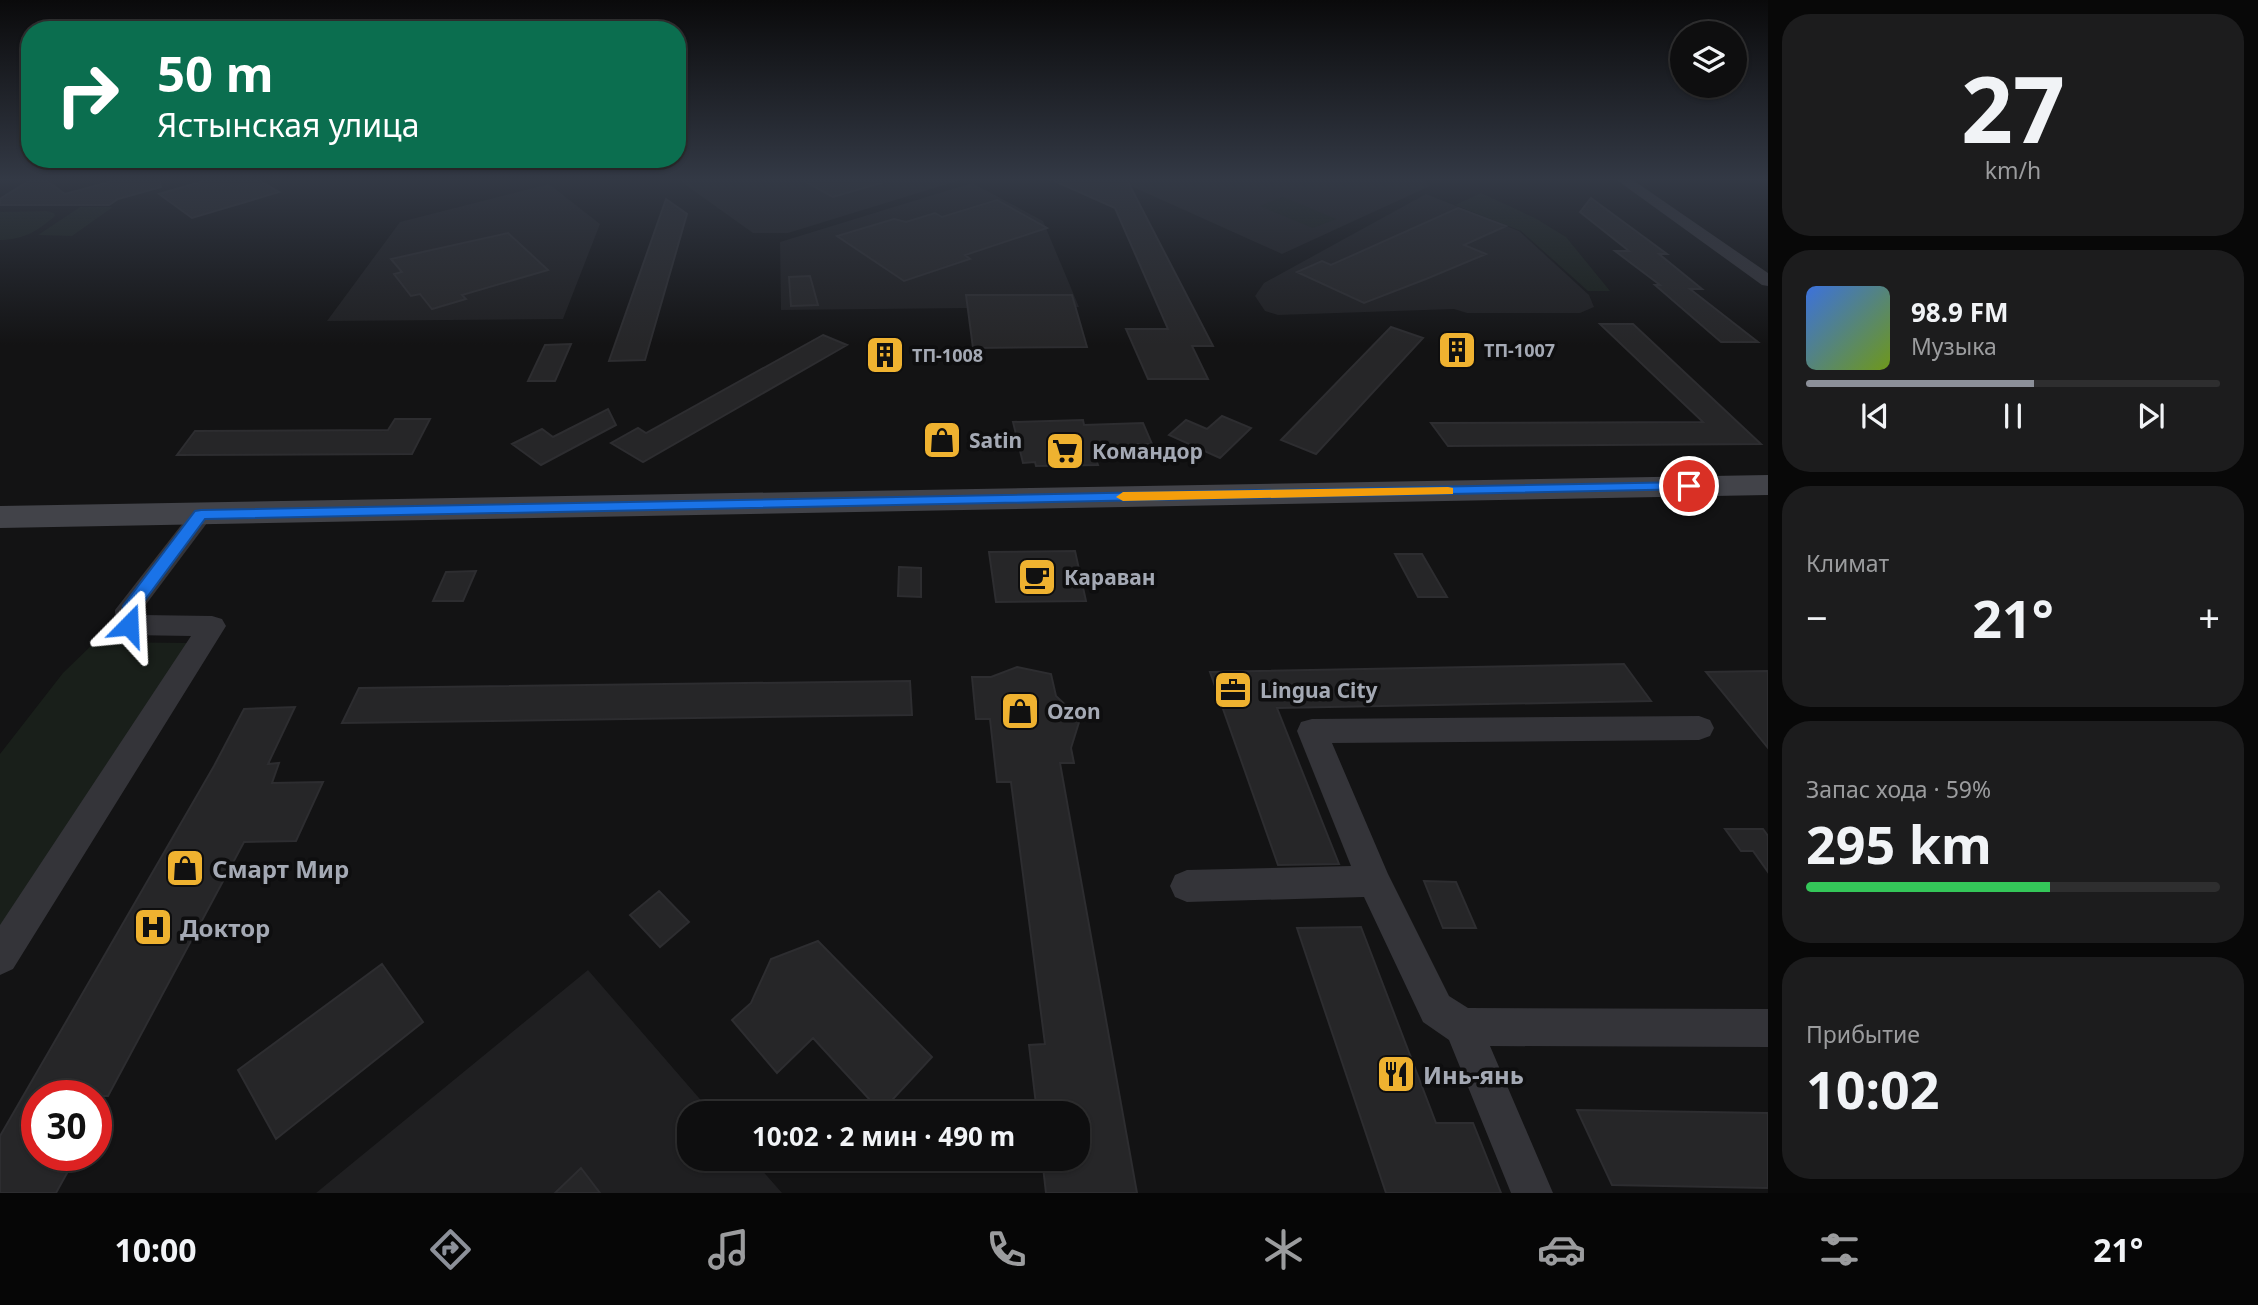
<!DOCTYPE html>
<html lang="ru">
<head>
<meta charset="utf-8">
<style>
	body { margin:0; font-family:"Noto Sans",sans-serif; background:#1c1c1d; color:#f1f3f6; height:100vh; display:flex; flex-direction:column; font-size:26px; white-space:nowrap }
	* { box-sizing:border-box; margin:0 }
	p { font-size:23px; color:#9b9c9e }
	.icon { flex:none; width:38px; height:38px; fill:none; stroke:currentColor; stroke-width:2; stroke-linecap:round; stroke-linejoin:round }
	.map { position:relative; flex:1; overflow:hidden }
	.sheet { display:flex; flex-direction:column; gap:14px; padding:14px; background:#080808; width:490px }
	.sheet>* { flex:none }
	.top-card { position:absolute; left:21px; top:21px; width:665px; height:147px; border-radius:28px; box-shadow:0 2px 5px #0004,0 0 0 2px #2e2e2f; background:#0b6e4f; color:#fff; overflow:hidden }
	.fabs { position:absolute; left:1670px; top:21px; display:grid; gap:14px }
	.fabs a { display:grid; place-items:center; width:77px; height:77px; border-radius:50%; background:#0e0e0f; box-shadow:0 2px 5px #0004,0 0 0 2px #2e2e2f; font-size:35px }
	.speed { position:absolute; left:21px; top:1080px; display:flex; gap:14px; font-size:35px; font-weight:700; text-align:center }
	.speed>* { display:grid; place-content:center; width:91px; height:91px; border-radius:50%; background:#0e0e0f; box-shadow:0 2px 5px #0004,0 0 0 2px #2e2e2f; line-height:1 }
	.speed .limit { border:10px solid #d22; background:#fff; color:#111 }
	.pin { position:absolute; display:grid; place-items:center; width:60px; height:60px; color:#fff; margin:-30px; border:4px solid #fff; border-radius:50%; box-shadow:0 2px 7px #0007 }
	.me { position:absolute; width:77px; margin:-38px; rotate:21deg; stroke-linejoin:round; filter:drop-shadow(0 0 5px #0008) }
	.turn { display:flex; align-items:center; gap:24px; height:147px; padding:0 21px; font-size:32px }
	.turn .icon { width:91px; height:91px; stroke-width:2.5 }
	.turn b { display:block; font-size:49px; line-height:60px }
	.big { font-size:52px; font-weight:700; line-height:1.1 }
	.sheet .tile { flex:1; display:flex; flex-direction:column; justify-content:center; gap:10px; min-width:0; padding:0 24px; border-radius:28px; background:#1c1c1d }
	.sheet .dial { align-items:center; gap:0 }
	.dial b { font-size:91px; line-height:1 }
	.song { display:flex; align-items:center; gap:21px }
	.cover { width:84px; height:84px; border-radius:10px; background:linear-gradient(135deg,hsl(220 70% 55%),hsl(80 70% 35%)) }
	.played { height:7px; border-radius:4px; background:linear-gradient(90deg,#8c9099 55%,#2e2e2f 55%) }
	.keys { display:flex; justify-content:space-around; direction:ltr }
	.heat { display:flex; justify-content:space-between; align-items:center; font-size:38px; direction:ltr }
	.charge { height:10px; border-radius:5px; background:linear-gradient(90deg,#34c759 59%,#2e2e2f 0) }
	.trip { position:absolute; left:677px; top:1101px; width:413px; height:70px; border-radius:28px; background:#0e0e0f; box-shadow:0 2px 5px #0004,0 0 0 2px #2e2e2f; font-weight:700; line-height:70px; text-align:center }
	.tab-bar { display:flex; height:112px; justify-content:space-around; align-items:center; background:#060606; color:#9b9c9e }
	.tab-bar .icon { width:49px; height:49px }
	.tab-bar .selected { color:#8c9099 }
	.tab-bar b { font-size:32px; color:#f1f3f6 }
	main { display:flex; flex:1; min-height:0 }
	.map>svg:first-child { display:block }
	.built { fill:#1f1f21 }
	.green { fill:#191f1a }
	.building { fill:#262628; stroke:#2d2d30; stroke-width:2 }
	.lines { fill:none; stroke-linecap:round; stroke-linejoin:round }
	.street { fill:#343439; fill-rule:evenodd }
	.secondary { fill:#424349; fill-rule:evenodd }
	.route { fill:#1a73e8; stroke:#114b97; stroke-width:2 }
	.slow { fill:#f59e0b }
	.labels { text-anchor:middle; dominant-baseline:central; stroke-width:7; stroke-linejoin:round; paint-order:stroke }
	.far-poi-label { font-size:18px; font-weight:bold; fill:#a4a9b4; stroke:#0e0e0f; text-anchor:start }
	.poi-label { font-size:21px; font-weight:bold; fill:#a4a9b4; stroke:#0e0e0f; text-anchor:start }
	.near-poi-label { font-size:24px; font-weight:bold; fill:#a4a9b4; stroke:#0e0e0f; text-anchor:start }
</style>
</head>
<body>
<main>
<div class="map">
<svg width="1768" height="1193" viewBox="0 0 1768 1193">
	<rect width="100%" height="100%" fill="#131314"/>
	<path class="built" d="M676,178H967L788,233H753Z
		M1113,178H1420L1430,186L1282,254Z
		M972,183L1043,221L1079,307L781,310L780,242Z
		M549,184L600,224L563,319L327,321L400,222Z
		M1426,194L1519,231L1589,295L1594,307L1580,313H1467L1454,309L1278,315L1265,311L1255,296L1264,283Z
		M588,970L712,1113H690V1158L752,1159L782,1193H316Z"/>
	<path class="green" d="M1481,193L1535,218L1566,237L1610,291H1588L1521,231L1455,205Z
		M1283,197L1336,219L1313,228L1260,206Z
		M80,207H113L72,236L38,235Z
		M47,211L54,213L55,216C38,231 23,240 0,240V212Z
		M95,642L188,643L0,928V754L63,673Z"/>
	<path class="building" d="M43,178L65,194L124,178H159L161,187L118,199L109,205H0V199L27,182Z
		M214,178H255L279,192L192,218L159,194Z
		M799,178H880L881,183L833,197Z
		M1048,178H1126L1213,346H1192L1208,379H1148L1126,329H1168L1115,208Z
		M1591,198L1667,254H1659L1702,289H1690L1758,342H1721L1655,285H1660L1615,251H1629L1580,212Z
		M666,199L687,214L645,360L609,361Z
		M997,200L1047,228L965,255L970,259L904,281L837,236L894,219L906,222L935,213L942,217Z
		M1458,208L1506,226L1464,245L1486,254L1426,279L1364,303L1297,272L1322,261L1331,265Z
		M508,233L548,270L462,295L466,299L432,309L420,294L411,296L394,274L402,272L391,259Z
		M810,276L818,305L791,306L789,277Z
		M966,295H1072L1087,347L973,348Z
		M1600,324H1633L1761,444L1448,446L1431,423L1703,422Z
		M1391,327L1423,338L1316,454L1281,440Z
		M823,335L847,345L643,462L611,443L638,428L646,433Z
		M571,344L555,381H528L545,345Z
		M608,409L616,425L541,465L512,444L542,429L553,437Z
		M1222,416L1251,428L1220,458L1169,435L1186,420L1207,429Z
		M395,419H430L412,454L177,455L195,431L388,430Z
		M1083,420L1084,425L1143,423L1152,444H1134L1137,452H1117L1120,458L1096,459L1098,465L1036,466L1035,462L1023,463L1013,422Z
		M1075,551L1086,601L996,602L989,552Z
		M1395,554H1422L1447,597H1418Z
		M899,567L921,568V597L898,596Z
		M476,571L463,601H433L446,572Z
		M1624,664L1651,701L1277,708L1339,864L1278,865L1210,672Z
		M1017,667L1051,674L1056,696L1080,719L1071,748L1074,763H1060L1137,1193H1046L1042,1158H1078V1113H1037L1029,1045L1045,1044L1011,782H997L990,719H976L972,677H991Z
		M1768,671V748L1706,672Z
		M910,681L912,715L342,723L359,688Z
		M295,707L268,764L279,763L272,783L323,782L296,841L244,842L108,1096H37V1155H77L56,1193H0V1136L214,766L244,709Z
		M1725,829H1763L1768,836V872L1753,851H1741Z
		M1424,881L1456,882L1476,928H1443Z
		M659,891L689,922L660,947L630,915Z
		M1361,927L1436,1123H1473L1501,1193H1386L1297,928Z
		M818,941L932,1057L881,1112L813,1038L777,1073L732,1020L751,1003L771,959Z
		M382,964L423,1022L276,1139L238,1070Z
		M1577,1110L1768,1113V1188L1612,1185Z
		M581,1168L600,1193H555Z"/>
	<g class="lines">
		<path class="street" d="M1614,178H1630L1768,273V286L1762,285Z
			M201,507L209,510L213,515L141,611L142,615L212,616L222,619L226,626L13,969L0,975V925L191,636L129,635L119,632L115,625V610L193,510Z
			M1699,716L1710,720L1714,728L1710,736L1699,740L1332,743L1388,874L1449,996L1468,1008L1768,1009V1047L1490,1046L1553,1193H1511L1449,1040L1423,1022L1364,897L1187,902L1175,897L1170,886L1175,875L1187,870L1351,866L1297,731L1301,722L1312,719Z"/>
		<path class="secondary" d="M1768,475V495L0,528V506Z"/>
	</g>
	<linearGradient id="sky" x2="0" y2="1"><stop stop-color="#0a0a0b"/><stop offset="0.52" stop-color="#333945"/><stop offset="1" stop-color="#333945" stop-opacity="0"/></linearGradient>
	<rect width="1768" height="345" fill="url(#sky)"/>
	<path class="route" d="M1689,482L1696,486L1694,489L205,519L137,611L135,629L129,631L121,625L123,606L195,511L201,510Z"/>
	<path class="slow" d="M1448,487L1453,488V494L1123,501L1116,497L1123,492Z"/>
	<defs>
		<symbol id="building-square" viewBox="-11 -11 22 22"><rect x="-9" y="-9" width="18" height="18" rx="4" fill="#efb230" stroke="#0e0e0f"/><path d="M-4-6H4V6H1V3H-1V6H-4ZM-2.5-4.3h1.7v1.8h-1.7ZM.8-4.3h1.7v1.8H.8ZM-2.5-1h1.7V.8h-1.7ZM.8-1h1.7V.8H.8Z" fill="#111"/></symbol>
		<symbol id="shop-square" viewBox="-11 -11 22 22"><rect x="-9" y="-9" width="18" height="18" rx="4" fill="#efb230" stroke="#0e0e0f"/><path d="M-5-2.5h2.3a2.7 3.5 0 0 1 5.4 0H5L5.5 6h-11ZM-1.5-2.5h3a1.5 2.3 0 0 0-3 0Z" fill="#111"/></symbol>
		<symbol id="supermarket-square" viewBox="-11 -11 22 22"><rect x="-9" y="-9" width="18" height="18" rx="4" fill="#efb230" stroke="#0e0e0f"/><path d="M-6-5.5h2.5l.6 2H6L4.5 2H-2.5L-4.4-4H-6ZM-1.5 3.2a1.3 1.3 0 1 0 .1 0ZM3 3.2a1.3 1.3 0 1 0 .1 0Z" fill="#111"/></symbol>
		<symbol id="cafe-square" viewBox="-11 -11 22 22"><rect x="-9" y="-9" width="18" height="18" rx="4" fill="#efb230" stroke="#0e0e0f"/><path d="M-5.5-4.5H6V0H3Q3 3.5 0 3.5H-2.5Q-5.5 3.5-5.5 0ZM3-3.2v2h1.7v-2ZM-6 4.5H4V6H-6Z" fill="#111"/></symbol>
		<symbol id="office-square" viewBox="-11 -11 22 22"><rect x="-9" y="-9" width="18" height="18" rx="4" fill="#efb230" stroke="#0e0e0f"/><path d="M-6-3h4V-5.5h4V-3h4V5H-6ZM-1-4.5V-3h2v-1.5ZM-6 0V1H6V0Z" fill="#111"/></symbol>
		<symbol id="hospital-square" viewBox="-11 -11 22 22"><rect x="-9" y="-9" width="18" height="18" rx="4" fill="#efb230" stroke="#0e0e0f"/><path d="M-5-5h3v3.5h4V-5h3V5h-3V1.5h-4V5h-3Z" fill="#111"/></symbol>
		<symbol id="restaurant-square" viewBox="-11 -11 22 22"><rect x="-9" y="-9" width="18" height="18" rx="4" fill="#efb230" stroke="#0e0e0f"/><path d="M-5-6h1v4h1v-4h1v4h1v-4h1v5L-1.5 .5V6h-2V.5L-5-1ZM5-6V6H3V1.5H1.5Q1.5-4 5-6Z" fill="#111"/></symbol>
	</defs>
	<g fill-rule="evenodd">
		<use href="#building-square" x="1435" y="328" width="44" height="44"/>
		<use href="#building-square" x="863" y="333" width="44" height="44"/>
		<use href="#shop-square" x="920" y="418" width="44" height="44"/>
		<use href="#supermarket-square" x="1043" y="429" width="44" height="44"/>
		<use href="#cafe-square" x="1015" y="555" width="44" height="44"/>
		<use href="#office-square" x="1211" y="668" width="44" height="44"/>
		<use href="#shop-square" x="998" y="689" width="44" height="44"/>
		<use href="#shop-square" x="163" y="846" width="44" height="44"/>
		<use href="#hospital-square" x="131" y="905" width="44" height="44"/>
		<use href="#restaurant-square" x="1374" y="1052" width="44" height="44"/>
	</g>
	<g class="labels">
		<g class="far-poi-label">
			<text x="1484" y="350">ТП-1007</text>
			<text x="912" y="355">ТП-1008</text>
		</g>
		<g class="poi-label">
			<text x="969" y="440">Satin</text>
			<text x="1092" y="451">Командор</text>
			<text x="1064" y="577">Караван</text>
			<text x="1260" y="690">Lingua City</text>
			<text x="1047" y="711">Ozon</text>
		</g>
		<g class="near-poi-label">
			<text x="212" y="868">Смарт Мир</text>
			<text x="180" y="927">Доктор</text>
			<text x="1423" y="1074">Инь-янь</text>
		</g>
	</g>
</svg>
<div class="fabs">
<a><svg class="icon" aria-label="layers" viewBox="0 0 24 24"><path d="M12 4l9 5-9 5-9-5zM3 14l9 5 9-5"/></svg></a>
</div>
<div class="speed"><div class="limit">30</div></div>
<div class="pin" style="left:1689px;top:486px;background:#d93025"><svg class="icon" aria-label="arrive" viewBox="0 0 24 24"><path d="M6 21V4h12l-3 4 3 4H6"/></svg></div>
<svg class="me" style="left:129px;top:625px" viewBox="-20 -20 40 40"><path d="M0-17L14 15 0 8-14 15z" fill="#1a73e8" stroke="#fff" stroke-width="4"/></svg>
<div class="trip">10:02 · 2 мин · 490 m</div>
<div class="top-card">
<div class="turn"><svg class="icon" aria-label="right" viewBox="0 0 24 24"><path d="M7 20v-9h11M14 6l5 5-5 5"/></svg><div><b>50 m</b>Ястынская улица</div></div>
</div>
</div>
<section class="sheet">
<div class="tile dial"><b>27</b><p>km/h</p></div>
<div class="tile">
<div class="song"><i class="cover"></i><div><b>98.9 FM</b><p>Музыка</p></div></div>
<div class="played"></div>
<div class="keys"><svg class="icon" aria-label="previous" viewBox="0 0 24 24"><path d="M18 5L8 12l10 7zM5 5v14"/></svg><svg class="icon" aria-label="pause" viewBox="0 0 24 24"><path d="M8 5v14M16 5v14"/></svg><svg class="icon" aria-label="next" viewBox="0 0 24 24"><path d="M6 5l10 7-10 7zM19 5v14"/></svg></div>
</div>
<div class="tile"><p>Климат</p>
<div class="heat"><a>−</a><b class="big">21°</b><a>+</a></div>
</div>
<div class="tile"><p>Запас хода · 59%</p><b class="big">295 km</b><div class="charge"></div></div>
<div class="tile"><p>Прибытие</p><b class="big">10:02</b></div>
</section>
</main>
<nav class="tab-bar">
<b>10:00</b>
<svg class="icon selected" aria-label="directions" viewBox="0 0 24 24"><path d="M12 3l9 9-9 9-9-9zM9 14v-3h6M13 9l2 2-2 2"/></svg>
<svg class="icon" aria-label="music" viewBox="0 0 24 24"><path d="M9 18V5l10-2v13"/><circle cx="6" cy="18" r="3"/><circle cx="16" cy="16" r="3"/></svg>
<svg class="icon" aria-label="phone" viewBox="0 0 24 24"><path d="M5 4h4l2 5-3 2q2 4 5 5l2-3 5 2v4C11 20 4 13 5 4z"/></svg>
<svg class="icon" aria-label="climate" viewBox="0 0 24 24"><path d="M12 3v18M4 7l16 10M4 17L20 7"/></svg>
<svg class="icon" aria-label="car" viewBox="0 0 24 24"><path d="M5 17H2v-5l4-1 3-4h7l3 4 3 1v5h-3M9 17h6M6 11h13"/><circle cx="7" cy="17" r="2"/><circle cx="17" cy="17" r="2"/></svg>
<svg class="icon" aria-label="filters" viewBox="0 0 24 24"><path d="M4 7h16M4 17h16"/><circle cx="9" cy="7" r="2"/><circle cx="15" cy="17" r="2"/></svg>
<b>21°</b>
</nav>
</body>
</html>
